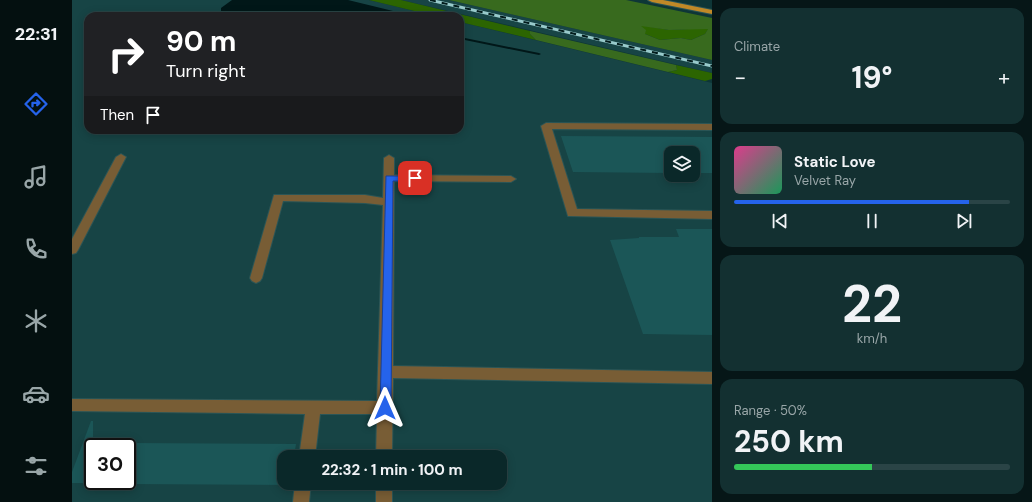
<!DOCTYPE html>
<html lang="en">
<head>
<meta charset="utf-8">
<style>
	body { margin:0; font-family:"DM Sans",sans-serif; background:#133031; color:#f1f3f6; height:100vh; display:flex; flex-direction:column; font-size:15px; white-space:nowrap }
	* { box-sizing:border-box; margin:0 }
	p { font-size:13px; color:#99a6a8 }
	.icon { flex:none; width:22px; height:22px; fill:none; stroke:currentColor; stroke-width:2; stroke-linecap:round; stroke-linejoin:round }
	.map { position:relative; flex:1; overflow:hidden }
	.panel { display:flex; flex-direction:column; gap:8px; padding:8px; background:#061617; width:320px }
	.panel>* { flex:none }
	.banner { position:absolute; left:12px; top:12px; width:380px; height:122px; border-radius:12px; box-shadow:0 2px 10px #0003,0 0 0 1px #2a4446; background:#202124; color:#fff; overflow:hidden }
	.fabs { position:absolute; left:592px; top:146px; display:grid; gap:8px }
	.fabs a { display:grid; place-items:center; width:36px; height:36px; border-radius:8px; background:#0a2829; box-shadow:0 2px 10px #0003,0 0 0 1px #2a4446; font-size:20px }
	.speed { position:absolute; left:12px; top:438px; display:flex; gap:8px; font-size:20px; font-weight:700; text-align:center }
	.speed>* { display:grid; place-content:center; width:52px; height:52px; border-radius:50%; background:#0a2829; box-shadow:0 2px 10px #0003,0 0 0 1px #2a4446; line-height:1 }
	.speed .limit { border:2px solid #111; border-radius:6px; background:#fff; color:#111 }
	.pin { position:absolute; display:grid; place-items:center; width:34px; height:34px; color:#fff; margin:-17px; border-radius:8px; box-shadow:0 2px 6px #0006 }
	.me { position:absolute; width:44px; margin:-22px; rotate:0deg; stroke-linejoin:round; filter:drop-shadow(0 0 3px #0008) }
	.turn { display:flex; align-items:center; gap:14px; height:84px; padding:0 16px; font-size:18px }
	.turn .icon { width:52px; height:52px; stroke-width:2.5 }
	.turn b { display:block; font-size:28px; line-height:34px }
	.then { display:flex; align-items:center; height:38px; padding:0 16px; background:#0003; gap:8px; font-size:15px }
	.big { font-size:30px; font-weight:700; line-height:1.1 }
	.panel .card { flex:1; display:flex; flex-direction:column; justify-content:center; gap:6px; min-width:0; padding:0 14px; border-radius:12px; background:#133031 }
	.panel .dial { align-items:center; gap:0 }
	.dial b { font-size:52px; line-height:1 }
	.song { display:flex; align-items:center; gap:12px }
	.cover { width:48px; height:48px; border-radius:6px; background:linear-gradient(135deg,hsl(330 70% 55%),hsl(150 70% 35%)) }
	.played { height:4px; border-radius:2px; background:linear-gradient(90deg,#2563eb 85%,#2a4446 85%) }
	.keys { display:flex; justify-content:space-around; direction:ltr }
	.heat { display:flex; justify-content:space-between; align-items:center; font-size:22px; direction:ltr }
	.charge { height:6px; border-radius:3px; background:linear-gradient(90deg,#34c759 50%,#2a4446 0) }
	.trip { position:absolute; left:205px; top:450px; width:230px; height:40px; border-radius:12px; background:#0a2829; box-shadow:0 2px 10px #0003,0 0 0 1px #2a4446; font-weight:700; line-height:40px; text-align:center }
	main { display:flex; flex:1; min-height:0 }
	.tab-bar { display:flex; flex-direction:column; width:72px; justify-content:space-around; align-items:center; background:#041010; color:#99a6a8 }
	.tab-bar .icon { width:28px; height:28px }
	.tab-bar .active { color:#2563eb }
	.tab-bar b { font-size:18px; color:#f1f3f6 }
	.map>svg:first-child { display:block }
	.built { fill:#174445; fill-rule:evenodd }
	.green { fill:#2c6501 }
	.forest { fill:#386a1e; fill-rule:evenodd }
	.water { fill:#011718 }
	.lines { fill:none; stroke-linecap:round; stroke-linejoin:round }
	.stream { fill:#011718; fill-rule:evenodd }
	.building { fill:#1b5657 }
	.minor-casing { stroke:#2b5556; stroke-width:2 }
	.major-casing { stroke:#2b5556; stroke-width:2 }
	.minor { fill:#785d35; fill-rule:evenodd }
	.major { fill:#c08927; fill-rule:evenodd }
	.rail-casing { stroke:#98cacb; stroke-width:3 }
	.rail { stroke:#021c1c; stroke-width:2; stroke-dasharray:6; stroke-linecap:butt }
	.route { fill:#2563eb; stroke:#184099 }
</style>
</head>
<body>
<main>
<nav class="tab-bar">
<b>22:31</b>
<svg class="icon active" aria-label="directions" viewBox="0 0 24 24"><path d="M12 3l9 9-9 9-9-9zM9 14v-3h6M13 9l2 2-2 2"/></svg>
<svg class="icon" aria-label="music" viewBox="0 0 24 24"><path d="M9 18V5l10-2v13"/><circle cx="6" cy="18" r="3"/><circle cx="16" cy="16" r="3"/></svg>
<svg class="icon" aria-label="phone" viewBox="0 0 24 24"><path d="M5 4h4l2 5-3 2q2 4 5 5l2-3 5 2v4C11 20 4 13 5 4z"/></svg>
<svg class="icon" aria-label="climate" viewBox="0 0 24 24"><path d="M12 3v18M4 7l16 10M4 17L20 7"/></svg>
<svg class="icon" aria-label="car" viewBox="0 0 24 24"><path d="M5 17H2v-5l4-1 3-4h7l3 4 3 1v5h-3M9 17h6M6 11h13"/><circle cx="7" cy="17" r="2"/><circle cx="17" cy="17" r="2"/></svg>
<svg class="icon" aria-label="filters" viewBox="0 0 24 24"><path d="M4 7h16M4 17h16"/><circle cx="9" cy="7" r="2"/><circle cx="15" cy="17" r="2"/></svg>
</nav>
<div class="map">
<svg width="640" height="502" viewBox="0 0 640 502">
	<rect width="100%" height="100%" fill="#0e3637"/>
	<path class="built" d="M0,0H297L363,16H16V130H388V22L640,83V502H0ZM599,153H621V175H599ZM21,447H55V481H21ZM212,457H428V483H212Z
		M329,0H377L640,60V73Z"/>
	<path class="green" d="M297,0H329L458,31V34L464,40L388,22V16H363Z
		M568,25L597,30L637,28L633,34L619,40L609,38L588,40L573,34Z
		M604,65L640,73V79L633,81L596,72L605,70Z"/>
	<path class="forest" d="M377,0H554L640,18V60ZM569,26L597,30L636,29L633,34L619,40L609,38L588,40L573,34L574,30Z
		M458,31L604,65L605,70L596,72L464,40L458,34Z"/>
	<path class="water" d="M160,0H276L321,11L326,14V16H149V8Z"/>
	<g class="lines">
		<path class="stream" d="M388,37L467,53L469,54L467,55L388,39Z"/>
	</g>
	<path class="building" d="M489,136L640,137V173H621V153H599V173L501,172Z
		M604,229H640V335L571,334L538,240L567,238V237H607Z
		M19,421H21V483H0V472Z
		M55,443L224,444L222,457H212V483H219V485L55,484Z"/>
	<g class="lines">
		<defs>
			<path id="minor" d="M474,123L640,124V130L480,129L505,209L640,211V219L496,216L469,126Z
				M49,154L54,157L6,250L4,253L0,254V239L44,157Z
				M317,155L322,158V175L439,176L444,179L439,182L322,181L321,366L640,372V384L321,378L320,457H304L305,414H248L243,457H227L233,414L0,411V399L305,401L311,205L293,203L211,201L190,278L188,281L184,283L180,281L178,278L202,195H293L311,198L312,158Z
				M223,483H239L237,502H221Z
				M304,483H320V502H304Z"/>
			<path id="major" d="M576,0H591L640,10V14L580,2Z"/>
		</defs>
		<use href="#minor" class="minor-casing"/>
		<use href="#major" class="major-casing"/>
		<use href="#minor" class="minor"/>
		<use href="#major" class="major"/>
		<defs>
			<path id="rail" d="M358,0L640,66"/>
		</defs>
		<use href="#rail" class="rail-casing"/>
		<use href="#rail" class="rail"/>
	</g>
	<path class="route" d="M314,176H343L347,178L343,181H321L319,408L317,412L313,413L309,412L308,408Z"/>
</svg>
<div class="fabs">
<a><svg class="icon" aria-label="layers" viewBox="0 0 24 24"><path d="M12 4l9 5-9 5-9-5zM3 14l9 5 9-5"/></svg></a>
</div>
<div class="speed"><div class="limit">30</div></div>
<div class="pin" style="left:343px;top:178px;background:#d93025"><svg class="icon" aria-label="arrive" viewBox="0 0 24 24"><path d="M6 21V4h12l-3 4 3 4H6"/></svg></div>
<svg class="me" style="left:313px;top:408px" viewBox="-20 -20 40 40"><path d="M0-17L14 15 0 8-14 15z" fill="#2563eb" stroke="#fff" stroke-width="4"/></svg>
<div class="trip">22:32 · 1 min · 100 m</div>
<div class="banner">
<div class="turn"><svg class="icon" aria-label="right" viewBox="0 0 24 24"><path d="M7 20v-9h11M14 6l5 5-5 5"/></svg><div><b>90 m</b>Turn right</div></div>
<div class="then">Then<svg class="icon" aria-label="arrive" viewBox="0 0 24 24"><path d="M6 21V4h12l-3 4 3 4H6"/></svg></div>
</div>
</div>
<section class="panel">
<div class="card"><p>Climate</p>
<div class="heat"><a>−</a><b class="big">19°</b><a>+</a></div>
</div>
<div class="card">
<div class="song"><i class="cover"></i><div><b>Static Love</b><p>Velvet Ray</p></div></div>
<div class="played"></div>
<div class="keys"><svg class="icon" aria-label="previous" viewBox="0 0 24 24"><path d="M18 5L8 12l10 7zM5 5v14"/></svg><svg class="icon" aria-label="pause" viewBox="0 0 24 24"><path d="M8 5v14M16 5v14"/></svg><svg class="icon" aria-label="next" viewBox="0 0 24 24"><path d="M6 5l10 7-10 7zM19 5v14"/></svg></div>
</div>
<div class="card dial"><b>22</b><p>km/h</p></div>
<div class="card"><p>Range · 50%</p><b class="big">250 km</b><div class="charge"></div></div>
</section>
</main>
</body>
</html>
